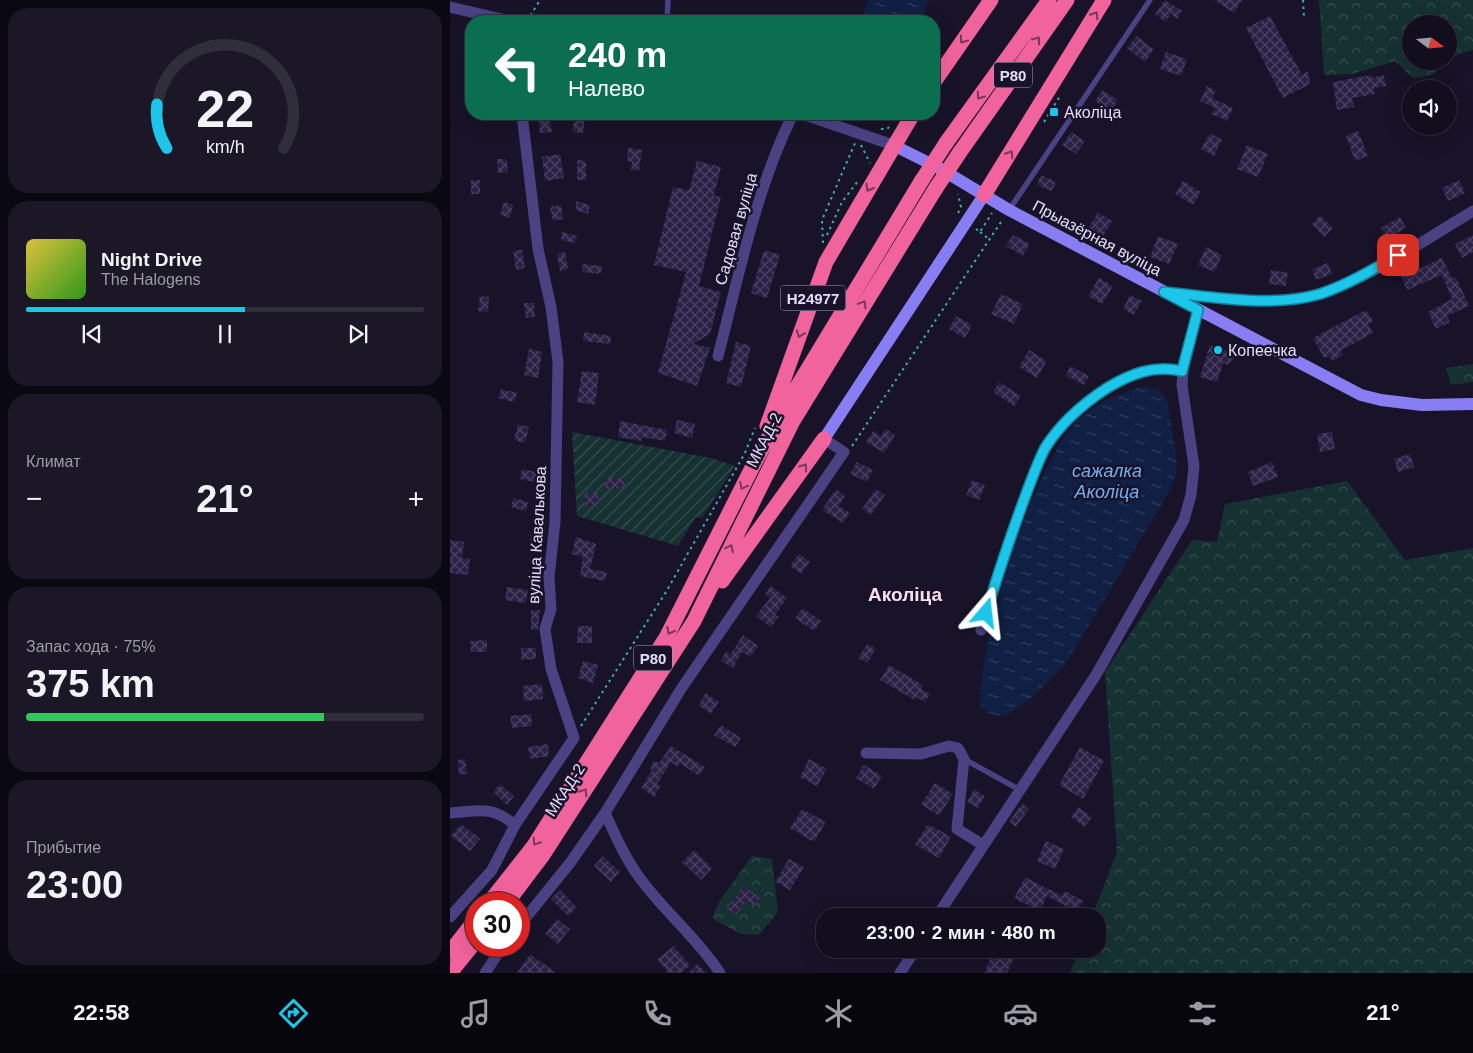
<!DOCTYPE html>
<html lang="ru">
<head>
<meta charset="utf-8">
<style>
	body { margin:0; font-family:Helvetica,sans-serif; background:#1b1727; color:#f1f3f6; height:100vh; display:flex; flex-direction:column; font-size:19px; white-space:nowrap }
	* { box-sizing:border-box; margin:0 }
	p { font-size:16px; color:#9c9ca4 }
	.icon { flex:none; width:28px; height:28px; fill:none; stroke:currentColor; stroke-width:2; stroke-linecap:round; stroke-linejoin:round }
	.map { position:relative; flex:1; overflow:hidden }
	.sheet { display:flex; flex-direction:column; gap:8px; padding:8px; background:#0a0810; width:450px }
	.sheet>* { flex:none }
	.hud { position:absolute; left:15px; top:15px; width:475px; height:105px; border-radius:20px; box-shadow:0 5px 20px #0002,0 0 0 1px #312e3c; background:#0b6e4f; color:#fff; overflow:hidden }
	.needle { width:32px; rotate:106deg }
	.fabs { position:absolute; left:952px; top:15px; display:grid; gap:10px }
	.fabs a { display:grid; place-items:center; width:55px; height:55px; border-radius:50%; background:#120e1e; box-shadow:0 5px 20px #0002,0 0 0 1px #312e3c; font-size:25px }
	.speed { position:absolute; left:15px; top:892px; display:flex; gap:10px; font-size:25px; font-weight:700; text-align:center }
	.speed>* { display:grid; place-content:center; width:65px; height:65px; border-radius:50%; background:#120e1e; box-shadow:0 5px 20px #0002,0 0 0 1px #312e3c; line-height:1 }
	.speed .limit { border:8px solid #d22; background:#fff; color:#111 }
	.pin { position:absolute; display:grid; place-items:center; width:42px; height:42px; color:#fff; margin:-21px; border-radius:10px; box-shadow:0 2px 8px #0006 }
	.me { position:absolute; width:55px; margin:-28px; rotate:17deg; stroke-linejoin:round; filter:drop-shadow(0 0 4px #0008) }
	.turn { display:flex; align-items:center; gap:18px; height:105px; padding:0 20px; font-size:22px }
	.turn .icon { width:65px; height:65px; stroke-width:2.5 }
	.turn b { display:block; font-size:35px; line-height:42px }
	.big { font-size:38px; font-weight:800; line-height:1.1 }
	.sheet .card { flex:1; display:flex; flex-direction:column; justify-content:center; gap:8px; min-width:0; padding:0 18px; border-radius:20px; background:#1b1727 }
	.sheet .dial { align-items:center; gap:0 }
	.dial svg { height:130px; overflow:visible; fill:none; stroke:#312e3c; stroke-width:7; stroke-linecap:round; text-anchor:middle }
	.dial text { fill:#f1f3f6; stroke:none }
	.song { display:flex; align-items:center; gap:15px }
	.cover { width:60px; height:60px; border-radius:8px; background:linear-gradient(135deg,hsl(50 70% 55%),hsl(110 70% 35%)) }
	.played { height:5px; border-radius:2px; background:linear-gradient(90deg,#1bc6ea 55%,#312e3c 55%) }
	.keys { display:flex; justify-content:space-around; direction:ltr }
	.heat { display:flex; justify-content:space-between; align-items:center; font-size:28px; direction:ltr }
	.charge { height:8px; border-radius:4px; background:linear-gradient(90deg,#34c759 75%,#312e3c 0) }
	.trip { position:absolute; left:366px; top:908px; width:290px; height:50px; border-radius:20px; background:#120e1e; box-shadow:0 5px 20px #0002,0 0 0 1px #312e3c; font-weight:800; line-height:50px; text-align:center }
	.menu { display:flex; height:80px; justify-content:space-around; align-items:center; background:#07060c; color:#9c9ca4 }
	.menu .icon { width:35px; height:35px }
	.menu .active { color:#1bc6ea }
	.menu b { font-size:22px; color:#f1f3f6 }
	main { display:flex; flex:1; min-height:0 }
	.map>svg:first-child { display:block }
	.forest { fill:url(#forest-crowns) }
	.garden { fill:url(#garden-furrows) }
	.water { fill:url(#water-ripples) }
	.building { fill:url(#building-cross-hatch) }
	.lines { fill:none; stroke-linecap:round; stroke-linejoin:round }
	.path { stroke:#3cafb1; stroke-width:2; stroke-dasharray:2.5 4; stroke-linecap:butt }
	.lane { stroke:#4a4283; stroke-width:5.5 }
	.street { stroke:#4a4283; stroke-width:11 }
	.secondary { stroke:#897df3; stroke-width:12 }
	.highway { stroke:#f1639c; stroke-width:15 }
	.highway-bridge { stroke:#f1639c; stroke-width:15 }
	.oneway { stroke:#7a375c }
	.route-casing { stroke:#128198; stroke-width:12 }
	.route { stroke:#1bc6ea; stroke-width:9 }
	.poi-dot { fill:#1bc6ea; stroke:#181328; stroke-width:2 }
	.labels { text-anchor:middle; dominant-baseline:central; stroke-width:5; stroke-linejoin:round; paint-order:stroke }
	.shield { fill:#181328; stroke:#a6a0bc; stroke-width:1 }
	.shield-label { font-size:15px; font-weight:bold; fill:#e3ddfc }
	.poi-label { font-size:16px; fill:#e3ddfc; stroke:#181328; text-anchor:start }
	.street-label { font-size:16px; fill:#e3ddfc; stroke:#181328 }
	.water-label { font-size:18px; font-style:italic; fill:#75aff2; stroke:#181328 }
	.quarter-label { font-size:19px; font-weight:bold; fill:#fcdfef; stroke:#181328 }
</style>
</head>
<body>
<main>
<section class="sheet">
<div class="card dial"><svg viewBox="0 0 100 80">
<path d="M14 69A42 42 0 1 1 86 69"/>
<path d="M14 69A42 42 0 0 1 8 42" stroke="#1bc6ea"/>
<text x="50" y="56" font-size="32" font-weight="700">22</text>
<text x="50" y="72" font-size="11">km/h</text>
</svg></div>
<div class="card">
<div class="song"><i class="cover"></i><div><b>Night Drive</b><p>The Halogens</p></div></div>
<div class="played"></div>
<div class="keys"><svg class="icon" aria-label="previous" viewBox="0 0 24 24"><path d="M18 5L8 12l10 7zM5 5v14"/></svg><svg class="icon" aria-label="pause" viewBox="0 0 24 24"><path d="M8 5v14M16 5v14"/></svg><svg class="icon" aria-label="next" viewBox="0 0 24 24"><path d="M6 5l10 7-10 7zM19 5v14"/></svg></div>
</div>
<div class="card"><p>Климат</p>
<div class="heat"><a>−</a><b class="big">21°</b><a>+</a></div>
</div>
<div class="card"><p>Запас хода · 75%</p><b class="big">375 km</b><div class="charge"></div></div>
<div class="card"><p>Прибытие</p><b class="big">23:00</b></div>
</section>
<div class="map">
<svg width="1023" height="973" viewBox="0 0 1023 973">
	<defs>
		<pattern id="forest-crowns" width="20" height="18" patternUnits="userSpaceOnUse" patternTransform="scale(1.25)"><rect width="20" height="18" fill="#163132"/><path d="M2 6a3 3 0 1 1 6 0M12 15a3 3 0 1 1 6 0" fill="none" stroke="#384e51"/></pattern>
		<pattern id="garden-furrows" width="10" height="10" patternUnits="userSpaceOnUse" patternTransform="scale(1.25)"><rect width="10" height="10" fill="#163132"/><path d="M-1 1l2-2M0 10L10 0M9 11l2-2" fill="none" stroke="#384e51"/></pattern>
		<pattern id="water-ripples" width="26" height="14" patternUnits="userSpaceOnUse" patternTransform="scale(1.25)"><rect width="26" height="14" fill="#101f44"/><path d="M2 4q2-2 4 0t4 0M15 11q2-2 4 0t4 0" fill="none" stroke="#333f60"/></pattern>
		<pattern id="building-cross-hatch" width="8" height="8" patternUnits="userSpaceOnUse" patternTransform="scale(1.25)"><rect width="8" height="8" fill="#2b2147"/><path d="M0 0l8 8M0 8l8-8" fill="none" stroke="#4a4162"/></pattern>
	</defs>
	<rect width="100%" height="100%" fill="#181328"/>
	<path class="forest" d="M869,0H1023V50L1002,56L999,59V24H961V61H996L982,75L963,78L945,61L902,74L874,75Z
		M1023,364V382L1001,385L996,368Z
		M897,481L955,560L1023,548V973H620L629,949H648V916H642L667,852L655,672L742,540L767,542L775,504Z
		M302,856L322,859L328,912L309,935L290,934L262,918L270,900Z"/>
	<path class="garden" d="M122,432L261,458L285,466L252,518L246,517L228,546L127,516Z"/>
	<path class="water" d="M418,0H478L472,21H412Z
		M697,386L712,392L717,400L727,462L726,475L720,490L616,664L584,696L558,714L549,716L539,713L531,706C525,647 587,454 632,416C651,400 674,391 697,386Z"/>
	<path class="building" d="M715,0L732,11L727,19L721,14L715,22L705,14Z
		M764,0H792L784,13Z
		M820,16L852,75L858,71L860,84L833,98L796,28Z
		M686,36L704,49L695,62L677,48Z
		M716,52L737,59L731,76L710,69Z
		M921,75V78L934,75L936,86L924,88L925,94L902,98L904,107L887,110L883,82Z
		M757,86L766,91L762,98L783,108L777,121L762,114L765,108L750,101Z
		M652,90L668,100L660,112L645,101Z
		M88,114H99L102,132L90,133Z
		M124,117L135,118L133,133L123,132Z
		M908,131L918,156L905,161L896,136Z
		M621,132L635,141L626,154L612,145Z
		M760,133L772,140L764,156L751,149Z
		M797,145L818,154L808,177L787,169Z
		M178,148L192,150L189,171L181,170L182,162L177,161Z
		M110,154L114,178L95,181L92,157Z
		M47,159H57L58,172L48,173Z
		M127,160L136,161V180H127Z
		M247,161L271,167L264,196L271,197L249,286L271,292L260,334L243,344L260,348L247,386L208,373L236,272L204,265L223,187L239,190Z
		M591,175L606,182L602,191L587,185Z
		M21,180H30V194H21Z
		M1009,180L1015,193L998,201L992,188Z
		M733,181L751,192L743,205L725,194Z
		M126,201L140,205L138,214L126,210Z
		M54,202L63,205L60,218L50,215Z
		M111,205L113,219L103,221L100,207Z
		M648,212L662,221L651,240L637,231Z
		M870,215L883,228L874,237L862,224Z
		M950,217L956,228L937,239L931,228Z
		M112,232L127,236L125,243L111,240Z
		M563,235L580,244L573,256L556,246Z
		M1023,235V252L1012,258L1005,244Z
		M708,236L728,244L719,264L700,257Z
		M756,247L772,255L764,272L748,265Z
		M72,250L75,268L66,270L63,251Z
		M314,250L330,255L317,298L301,293Z
		M115,252L118,269L110,271L107,254Z
		M992,258L1002,278L1006,277L1019,306L997,316L1000,322L986,329L978,312L1002,299L992,275L957,290L950,273L967,265L969,269Z
		M878,263L882,274L866,280L862,269Z
		M133,264L152,266L151,274L132,272Z
		M821,270L838,273L836,286L819,284Z
		M649,278L663,286L652,304L638,296Z
		M551,294L573,304L564,324L541,314Z
		M680,295L692,301L684,315L673,309Z
		M30,296L39,297L38,312L28,311Z
		M74,303H84L85,317L76,318Z
		M916,310L923,321L918,324L923,333L890,351L893,355L882,361L879,356L874,358L863,338Z
		M506,316L522,325L515,338L499,329Z
		M134,332L161,336L160,344L133,341Z
		M286,342L301,346L291,387L276,383Z
		M779,342L792,349L778,365L773,363L767,382L750,377L760,345L777,350Z
		M79,349L92,352L88,378L74,375Z
		M579,350L597,361L587,378L569,367Z
		M620,366L639,376L634,385L616,376Z
		M132,371L149,373L145,405L127,402Z
		M549,382L571,396L564,406L543,392Z
		M51,389L67,393L64,402L48,398Z
		M227,420L245,424L242,438L224,433Z
		M170,421L217,430L215,441L192,437L191,441L168,437Z
		M68,424L79,427L75,443L64,440Z
		M436,429L445,435L434,453L416,442L423,431L431,436Z
		M882,432L885,449L870,452L867,434Z
		M960,454L964,467L948,472L944,459Z
		M407,462L423,470L417,482L400,474Z
		M822,462L828,477L803,486L798,472Z
		M72,469L87,472L84,482L70,479Z
		M155,478H175V488L155,489Z
		M522,480L535,485L529,500L516,495Z
		M386,489L395,496L389,506L400,513L393,523L372,510Z
		M426,489L435,495L421,515L412,509Z
		M135,493H148L149,505L135,506Z
		M63,498L78,502L76,511L61,507Z
		M82,531L95,534L92,549L79,547Z
		M126,537L146,544L140,569L157,572L155,581L130,576L133,557L122,554Z
		M0,540L14,542L12,558L20,559L18,575L0,573Z
		M349,554L360,562L351,574L340,566Z
		M81,563L92,565L91,578L80,576Z
		M321,586L337,598L325,615L329,617L321,627L306,616L320,598L315,594Z
		M57,587L78,590L76,603L55,600Z
		M353,608L371,621L364,631L345,618Z
		M81,610H90L88,630H81Z
		M128,626H142V643H127Z
		M293,635L308,646L300,657L292,652L283,668L271,661L276,652L280,655Z
		M37,640V652H21L20,641Z
		M417,644L426,649L417,663L408,658Z
		M71,648H86V659L71,660Z
		M133,661L148,665L143,683L128,678Z
		M439,665L473,685L471,689L480,694L475,702L466,697L465,700L430,680Z
		M92,684L93,699L74,701L73,686Z
		M256,693L269,702L261,714L248,705Z
		M81,714L82,726L62,728L60,716Z
		M271,725L291,738L285,747L264,735Z
		M98,744L99,756L80,759L78,747Z
		M221,746L255,767L249,776L230,763L228,767L221,762L207,784L211,786L204,797L191,788L202,770L200,768L204,761L209,763Z
		M630,747L654,761L633,799L609,785Z
		M15,759L17,774L9,775L8,760Z
		M359,759L377,769L367,786L350,777Z
		M414,765L432,776L424,789L406,778Z
		M485,783L503,794L489,816L471,804Z
		M50,784L64,796L57,805L43,792Z
		M524,789L535,796L528,808L517,802Z
		M572,803L579,809L566,827L559,822Z
		M628,807L642,817L634,827L621,817Z
		M352,809L376,822L364,842L340,828Z
		M11,824L30,839L20,851L1,836Z
		M478,824L501,837L489,858L465,845Z
		M596,841L614,849L605,869L587,861Z
		M244,850L262,868L251,880L232,862Z
		M153,856L170,872L161,882L144,866Z
		M339,859L354,867L340,890L325,882Z
		M575,877L612,896L615,891L633,901L627,912L597,896L590,911L564,898Z
		M294,886L310,898L304,906L297,900L286,915L277,908Z
		M110,890L127,908L118,916L101,899Z
		M107,919L120,929L108,944L95,934Z
		M224,946L240,966L231,973H218L207,959Z
		M545,949L564,958L557,973H534Z
		M80,954L106,973H67Z
		M247,964L257,973H238Z"/>
	<g class="lines">
		<path class="path" d="M853,0L854,17
			M77,21L90,0
			M594,122L610,96
			M431,129H437L442,124
			M411,145L420,163
			M508,213L511,207L508,194
			M526,229L530,232L542,213
			M530,232L540,240
			M377,235L392,202L408,181
			M373,243L372,220L405,143
			M402,446L553,219
			M131,726L216,592L295,453L305,428"/>
		<path class="lane" d="M217,21L218,0
			M559,210L700,0
			M514,759L570,790"/>
		<path class="street" d="M0,7L60,21
			M352,114L443,145
			M718,293C761,297 808,305 851,298C903,290 976,239 1023,211
			M268,356C289,275 306,189 343,114
			M531,630C545,586 558,541 575,497C581,481 587,463 596,448C610,424 634,403 658,388C682,373 704,365 733,371
			M416,753L471,754L499,746L508,748L514,759L507,829L533,845
			M0,813C29,811 41,805 65,825
			M487,916L646,675L734,520L741,495L744,466L732,385L733,371L748,310
			M0,917L42,870L65,825L124,738L101,669L95,629L101,609L99,577L105,522L108,362L101,307L88,249L72,114
			M69,926L120,863L155,813
			M35,973L53,946
			M270,973C248,939 216,913 192,881C176,860 166,837 155,813L231,689L394,452L374,439
			M450,973L466,949"/>
		<path class="secondary" d="M443,145L489,168L559,210L911,395L931,400L972,405L1023,404
			M374,439L534,195"/>
		<path class="highway" d="M484,82L541,0
			M496,143L599,0
			M510,152L617,0
			M534,195L654,0
			M317,426L376,262L463,114
			M272,581L374,439
			M38,904L83,847L217,636L305,462L341,397L472,180
			M56,904L93,855L244,621L343,421L486,188
			M0,952L26,919
			M0,973L26,941"/>
		<path class="highway-bridge" d="M472,180L496,143
			M486,188L510,152"/>
	</g>
	<defs><path id="oneway-chevron" d="M-2-3.5L2.5 0L-2 3.5" fill="none" stroke-width="1.6" stroke-linecap="round" stroke-linejoin="round" transform="scale(1.25)"/></defs>
	<g class="oneway">
		<use href="#oneway-chevron" transform="translate(645 15) rotate(-58)"/>
		<use href="#oneway-chevron" transform="translate(513 40) rotate(126)"/>
		<use href="#oneway-chevron" transform="translate(587 40) rotate(-54)"/>
		<use href="#oneway-chevron" transform="translate(530 96) rotate(125)"/>
		<use href="#oneway-chevron" transform="translate(560 154) rotate(-58)"/>
		<use href="#oneway-chevron" transform="translate(419 188) rotate(120)"/>
		<use href="#oneway-chevron" transform="translate(413 304) rotate(-59)"/>
		<use href="#oneway-chevron" transform="translate(350 334) rotate(110)"/>
		<use href="#oneway-chevron" transform="translate(354 467) rotate(-54)"/>
		<use href="#oneway-chevron" transform="translate(293 486) rotate(116)"/>
		<use href="#oneway-chevron" transform="translate(280 548) rotate(-64)"/>
		<use href="#oneway-chevron" transform="translate(220 631) rotate(118)"/>
		<use href="#oneway-chevron" transform="translate(134 792) rotate(-57)"/>
		<use href="#oneway-chevron" transform="translate(86 842) rotate(123)"/>
	</g>
	<g class="lines">
		<defs>
			<path id="route" d="M536,613C548,574 561,535 575,497C581,481 587,464 595,448C610,424 634,403 657,388C682,373 704,365 732,371L748,310L714,292C764,297 821,308 870,294C897,285 924,269 948,255"/>
		</defs>
		<use href="#route" class="route-casing"/>
		<use href="#route" class="route"/>
	</g>
	<g class="poi-dot">
		<rect x="599" y="107" width="10" height="10" rx="2.5"/>
		<circle cx="768" cy="350" r="5"/>
	</g>
	<g class="labels">
		<g class="shield">
			<rect x="544" y="62.5" width="38" height="25" rx="4"/>
			<rect x="330.5" y="285.5" width="65" height="25" rx="4"/>
			<rect x="184" y="645.5" width="38" height="25" rx="4"/>
		</g>
		<g class="shield-label">
			<text x="563" y="75">Р80</text>
			<text x="363" y="298">Н24977</text>
			<text x="203" y="658">Р80</text>
		</g>
		<g class="poi-label">
			<text x="614" y="112">Аколіца</text>
			<text x="778" y="350">Копеечка</text>
		</g>
		<g class="street-label">
			<text transform="translate(286 229) rotate(-74)">Садовая вуліца</text>
			<text transform="translate(647 238) rotate(28)">Прыазёрная вуліца</text>
			<text transform="translate(314 440) rotate(-63)">МКАД-2</text>
			<text transform="translate(87 535) rotate(-87)">вуліца Кавалькова</text>
			<text transform="translate(115 790) rotate(-57)">МКАД-2</text>
		</g>
		<g class="water-label">
			<text x="657" y="471">сажалка<tspan x="657" dy="21">Аколіца</tspan></text>
		</g>
		<g class="quarter-label">
			<text x="455" y="594">Аколіца</text>
		</g>
	</g>
</svg>
<div class="fabs">
<a><svg class="needle" viewBox="-14 -14 28 28"><path d="M0-13l5 13h-10z" fill="#e53935"/><path d="M0 13l5-13h-10z" fill="#9c9ca4"/></svg></a>
<a><svg class="icon" aria-label="sound" viewBox="0 0 24 24"><path d="M4 9h4l5-4v14l-5-4H4zM17 9q2 3 0 6"/></svg></a>
</div>
<div class="speed"><div class="limit">30</div></div>
<div class="pin" style="left:948px;top:255px;background:#d93025"><svg class="icon" aria-label="arrive" viewBox="0 0 24 24"><path d="M6 21V4h12l-3 4 3 4H6"/></svg></div>
<svg class="me" style="left:536px;top:613px" viewBox="-20 -20 40 40"><path d="M0-17L14 15 0 8-14 15z" fill="#1bc6ea" stroke="#fff" stroke-width="4"/></svg>
<div class="trip">23:00 · 2 мин · 480 m</div>
<div class="hud">
<div class="turn"><svg class="icon" aria-label="left" viewBox="0 0 24 24"><path d="M17 20v-9H6M10 6l-5 5 5 5"/></svg><div><b>240 m</b>Налево</div></div>
</div>
</div>
</main>
<nav class="menu">
<b>22:58</b>
<svg class="icon active" aria-label="directions" viewBox="0 0 24 24"><path d="M12 3l9 9-9 9-9-9zM9 14v-3h6M13 9l2 2-2 2"/></svg>
<svg class="icon" aria-label="music" viewBox="0 0 24 24"><path d="M9 18V5l10-2v13"/><circle cx="6" cy="18" r="3"/><circle cx="16" cy="16" r="3"/></svg>
<svg class="icon" aria-label="phone" viewBox="0 0 24 24"><path d="M5 4h4l2 5-3 2q2 4 5 5l2-3 5 2v4C11 20 4 13 5 4z"/></svg>
<svg class="icon" aria-label="climate" viewBox="0 0 24 24"><path d="M12 3v18M4 7l16 10M4 17L20 7"/></svg>
<svg class="icon" aria-label="car" viewBox="0 0 24 24"><path d="M5 17H2v-5l4-1 3-4h7l3 4 3 1v5h-3M9 17h6M6 11h13"/><circle cx="7" cy="17" r="2"/><circle cx="17" cy="17" r="2"/></svg>
<svg class="icon" aria-label="filters" viewBox="0 0 24 24"><path d="M4 7h16M4 17h16"/><circle cx="9" cy="7" r="2"/><circle cx="15" cy="17" r="2"/></svg>
<b>21°</b>
</nav>
</body>
</html>
